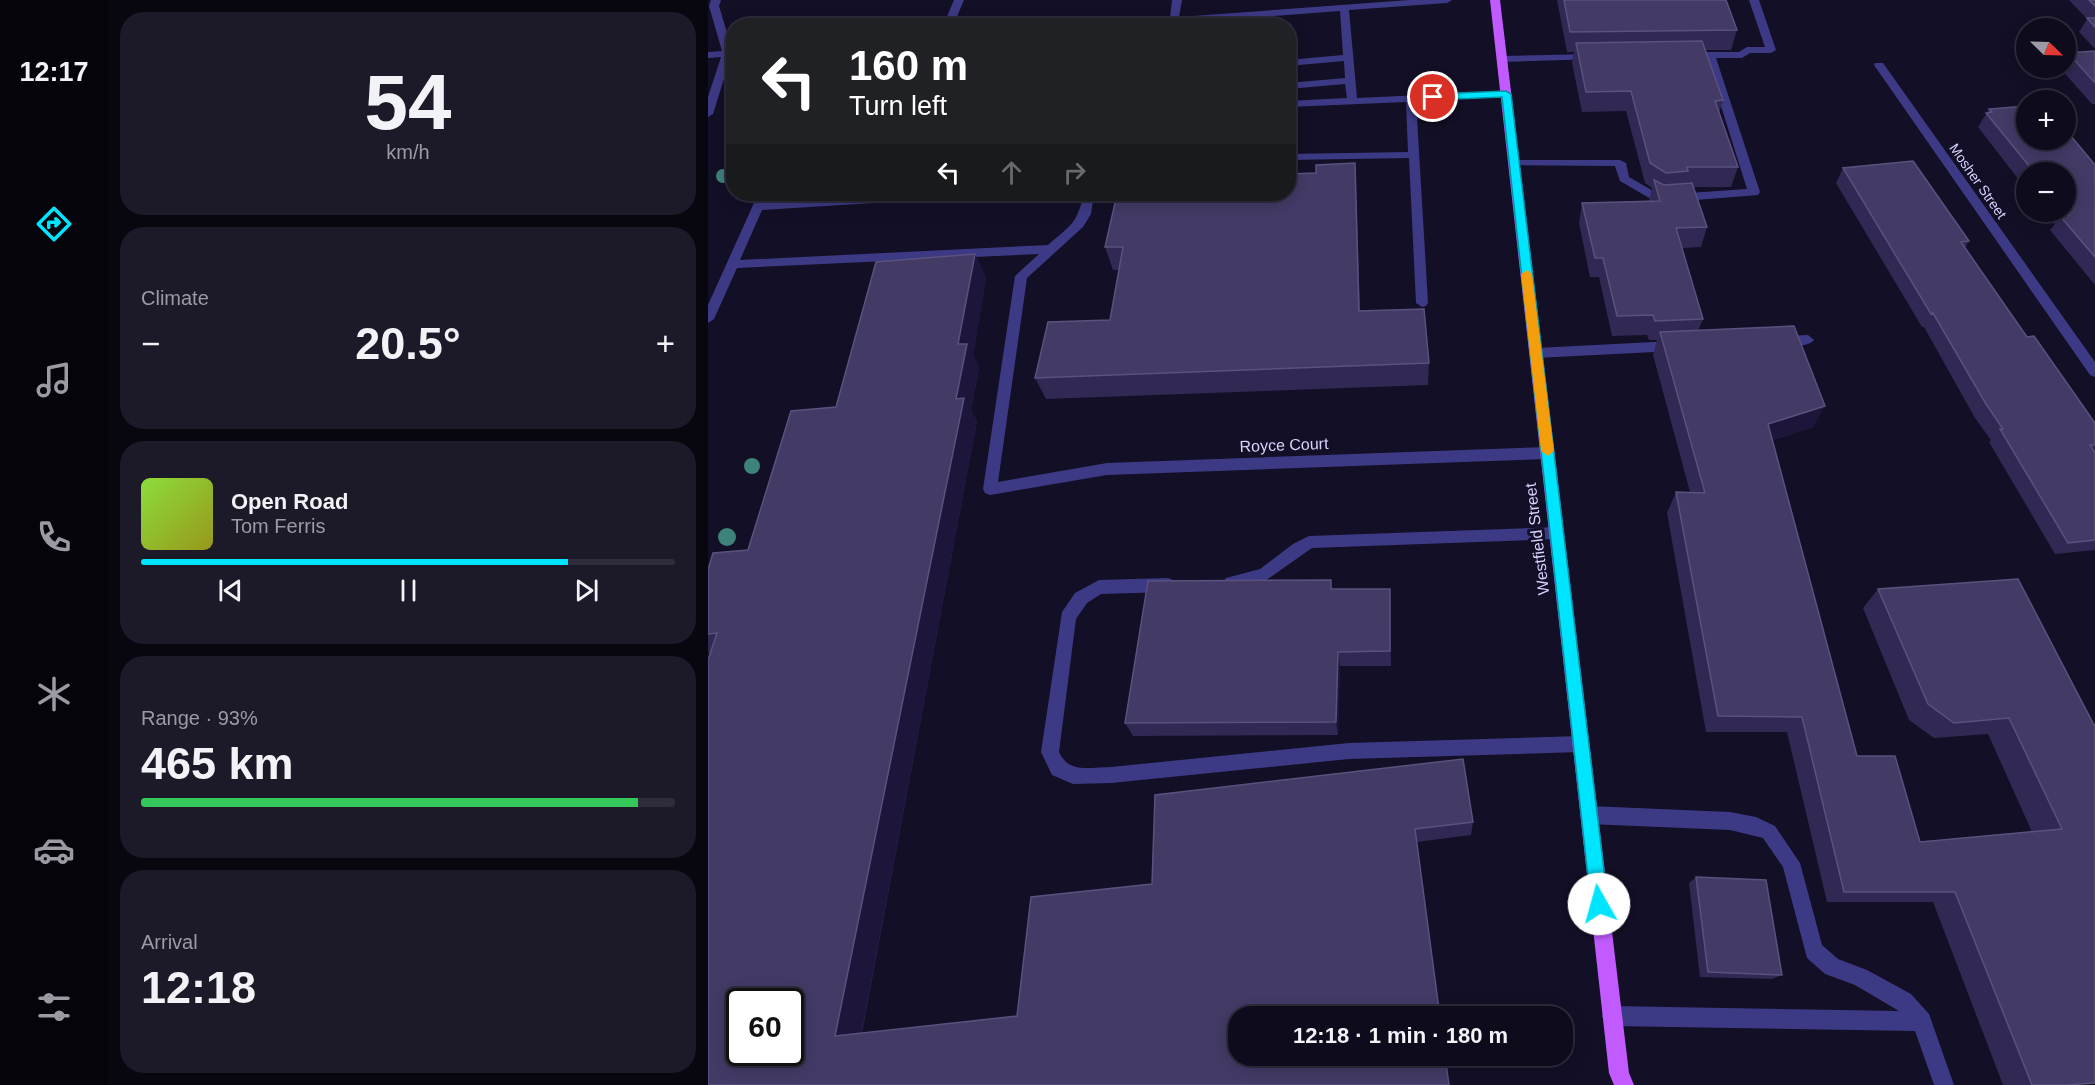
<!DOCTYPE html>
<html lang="en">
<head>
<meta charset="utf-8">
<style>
	body { margin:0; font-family:Arial,sans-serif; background:#1c1929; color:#f1f3f6; height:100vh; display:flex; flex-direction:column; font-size:22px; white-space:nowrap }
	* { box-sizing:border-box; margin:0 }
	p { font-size:20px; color:#9b9ba3 }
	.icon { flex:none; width:33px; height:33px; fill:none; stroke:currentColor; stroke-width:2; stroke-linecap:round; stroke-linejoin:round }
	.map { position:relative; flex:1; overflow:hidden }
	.side { display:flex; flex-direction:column; gap:12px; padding:12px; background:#08060f; width:600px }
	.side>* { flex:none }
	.hud { position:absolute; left:18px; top:18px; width:570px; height:183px; border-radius:24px; box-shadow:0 3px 15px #0003,0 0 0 2px #2e2b3b; background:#202124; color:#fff; overflow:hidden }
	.needle { width:39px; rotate:113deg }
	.buttons { position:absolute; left:1308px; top:18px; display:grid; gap:12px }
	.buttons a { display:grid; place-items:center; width:60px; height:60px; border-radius:50%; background:#0e0b1c; box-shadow:0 3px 15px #0003,0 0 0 2px #2e2b3b; font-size:30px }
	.speed { position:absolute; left:18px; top:988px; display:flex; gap:12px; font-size:30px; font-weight:700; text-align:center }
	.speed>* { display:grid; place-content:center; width:78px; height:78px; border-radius:50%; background:#0e0b1c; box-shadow:0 3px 15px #0003,0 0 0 2px #2e2b3b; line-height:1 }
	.speed .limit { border:3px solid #111; border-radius:9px; background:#fff; color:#111 }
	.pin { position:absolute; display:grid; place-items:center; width:51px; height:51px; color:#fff; margin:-26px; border:3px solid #fff; border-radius:50%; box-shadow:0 2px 6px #0007 }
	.me { position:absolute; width:66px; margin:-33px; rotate:353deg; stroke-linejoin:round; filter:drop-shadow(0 0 4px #0008) }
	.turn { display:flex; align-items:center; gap:21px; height:126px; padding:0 24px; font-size:27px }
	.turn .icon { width:78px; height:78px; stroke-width:2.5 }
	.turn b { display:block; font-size:42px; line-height:51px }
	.lanes { display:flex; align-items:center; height:57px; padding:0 24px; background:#0003; justify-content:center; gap:30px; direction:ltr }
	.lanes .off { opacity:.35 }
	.big { font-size:45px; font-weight:600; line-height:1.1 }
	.side .widget { flex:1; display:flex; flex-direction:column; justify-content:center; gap:9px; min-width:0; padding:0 21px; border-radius:24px; background:#1c1929 }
	.side .dial { align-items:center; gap:0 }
	.dial b { font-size:78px; line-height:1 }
	.song { display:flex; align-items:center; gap:18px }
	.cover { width:72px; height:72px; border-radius:9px; background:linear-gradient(135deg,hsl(90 70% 55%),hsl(60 70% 35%)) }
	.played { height:6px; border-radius:3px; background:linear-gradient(90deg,#00e5ff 80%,#2e2b3b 80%) }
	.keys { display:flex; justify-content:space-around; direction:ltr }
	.heat { display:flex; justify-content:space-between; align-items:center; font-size:33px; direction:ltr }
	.charge { height:9px; border-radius:4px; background:linear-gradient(90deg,#34c759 93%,#2e2b3b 0) }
	.trip { position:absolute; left:520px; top:1006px; width:345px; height:60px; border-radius:24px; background:#0e0b1c; box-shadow:0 3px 15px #0003,0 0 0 2px #2e2b3b; font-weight:600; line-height:60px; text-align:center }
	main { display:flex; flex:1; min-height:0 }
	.tabs { display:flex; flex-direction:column; width:108px; justify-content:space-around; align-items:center; background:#06040b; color:#9b9ba3 }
	.tabs .icon { width:42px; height:42px }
	.tabs .active { color:#00e5ff }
	.tabs b { font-size:27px; color:#f1f3f6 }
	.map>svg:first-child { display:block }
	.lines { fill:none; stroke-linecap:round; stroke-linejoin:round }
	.minor { fill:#3d3a85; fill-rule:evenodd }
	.major { fill:#c25bff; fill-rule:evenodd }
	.tree { fill:#3d827b }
	.wall { fill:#312854 }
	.shaded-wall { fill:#1d163a }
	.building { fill:#433a66; stroke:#5a527e; stroke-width:1.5; fill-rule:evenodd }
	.route { fill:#00e5ff; stroke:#0095a6; stroke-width:1.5 }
	.slow { fill:#f59e0b }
	.labels { text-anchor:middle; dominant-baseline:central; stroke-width:6; stroke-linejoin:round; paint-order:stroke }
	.far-street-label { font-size:14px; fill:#d9d4ff; stroke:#130f26 }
	.street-label { font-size:16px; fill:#d9d4ff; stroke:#130f26 }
</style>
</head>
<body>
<main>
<nav class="tabs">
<b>12:17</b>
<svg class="icon active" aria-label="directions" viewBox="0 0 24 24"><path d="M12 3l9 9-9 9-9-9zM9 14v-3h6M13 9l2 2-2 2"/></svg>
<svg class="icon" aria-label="music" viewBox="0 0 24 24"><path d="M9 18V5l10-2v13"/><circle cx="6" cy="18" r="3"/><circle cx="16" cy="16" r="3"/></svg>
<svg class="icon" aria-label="phone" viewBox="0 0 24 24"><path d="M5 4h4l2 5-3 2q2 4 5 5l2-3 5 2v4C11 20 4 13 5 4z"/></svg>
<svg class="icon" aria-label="climate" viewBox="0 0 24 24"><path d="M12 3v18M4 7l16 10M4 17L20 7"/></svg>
<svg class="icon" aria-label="car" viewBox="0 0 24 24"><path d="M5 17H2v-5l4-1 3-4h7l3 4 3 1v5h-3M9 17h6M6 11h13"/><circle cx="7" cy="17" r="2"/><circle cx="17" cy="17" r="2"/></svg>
<svg class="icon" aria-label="filters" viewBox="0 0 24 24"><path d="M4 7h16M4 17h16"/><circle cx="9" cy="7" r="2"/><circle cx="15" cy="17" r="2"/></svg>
</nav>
<section class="side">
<div class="widget dial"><b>54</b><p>km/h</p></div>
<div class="widget"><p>Climate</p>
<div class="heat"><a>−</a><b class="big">20.5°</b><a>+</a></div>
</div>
<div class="widget">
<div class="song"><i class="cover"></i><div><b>Open Road</b><p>Tom Ferris</p></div></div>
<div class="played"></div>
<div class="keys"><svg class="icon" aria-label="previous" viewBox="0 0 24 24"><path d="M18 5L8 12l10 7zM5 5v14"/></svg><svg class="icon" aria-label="pause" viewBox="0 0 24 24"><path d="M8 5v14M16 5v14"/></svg><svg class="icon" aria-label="next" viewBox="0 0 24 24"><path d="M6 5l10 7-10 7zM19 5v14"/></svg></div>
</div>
<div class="widget"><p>Range · 93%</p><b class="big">465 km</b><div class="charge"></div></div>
<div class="widget"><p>Arrival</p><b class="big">12:18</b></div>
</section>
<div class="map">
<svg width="1387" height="1085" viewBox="0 0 1387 1085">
	<rect width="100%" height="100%" fill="#130f26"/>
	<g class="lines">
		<path class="minor" d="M3,0H13L11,6L26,56H23L5,114L0,117V97L13,57L0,58V52L14,51L1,6Z
			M246,0H256L245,26H235Z
			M464,0H474L471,17L701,0H744L739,3L641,10L649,98L798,91L803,94L798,97L708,101L720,303L718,306L714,307L708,303L701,158L580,160V154L700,152L698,102L580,107V101L639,98L637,84L580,89V83L637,78L636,61L580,66V60L635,55L632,11L433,26H383L387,23L462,18Z
			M1041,0H1051L1068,50L1063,53H1042L1034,58H1008L1052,192L1050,195L950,203L912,181L907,166L802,165V161L806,160H912L918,163L921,177L952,195L1039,189L998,58L990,55L995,52H1031L1039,47H1057Z
			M884,54L888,55V59L794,62L789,59L794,56Z
			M1167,63H1175L1387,362V377L1382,375L1166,65Z
			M50,194H60L57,203L198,194H252L246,198L54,210L32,260L340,245C364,224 368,225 376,194H386L383,214L375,227L319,278L290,482L399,463L840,447L845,449L847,453L845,457L840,459L399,475L282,495L277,493L275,489L307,276L331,254L29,268L6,319L0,323V305Z
			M1100,335L1106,340C1100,348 1071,349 1065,341L1071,336Z
			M966,341L972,346L966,351L828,358L821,353L828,348Z
			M849,527L854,529L856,533L854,537L849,539L604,548L554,583L537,588L523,590L518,588L515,583L518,578L552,569L585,544L601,536Z
			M460,578L465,580L468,585L465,590L460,592L393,594L379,603L368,619L351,752C361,774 381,767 403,767L641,743L873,736L879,738L882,744L879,750L873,752L641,759L403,783L365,784L344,775L333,752L354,612L367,593L391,580Z
			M881,806L1022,812L1048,817L1067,826L1092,863L1114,945L1130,959L1159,970L1203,994L1221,1014L1246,1085H1226L1207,1031L904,1026L897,1023L894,1016L897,1009L904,1006L1191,1011L1147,985L1117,974L1099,958L1075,867L1055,838L1022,830L881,824L875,821L872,815L875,809Z"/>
		<path class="major" d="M782,0H792L921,1073L926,1085H906L901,1073Z"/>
	</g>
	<g class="tree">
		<circle cx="15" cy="176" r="7"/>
		<circle cx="44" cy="466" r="8"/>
		<circle cx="19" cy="537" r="9"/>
	</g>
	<path class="wall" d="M849,0H1018L1029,30L1023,50H997L1015,100L1011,113L1030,167L1023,187H986L999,227L993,247L974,248L995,319L990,331L1105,427L1065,440L1149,756L1212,842L1324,832L1280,734L1226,738L1201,720L1155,608L1170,589L1386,725L1362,1085H1295L1225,902H1119L1079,732H998L959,513L968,492H982L945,355L949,340H941L939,335L904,336L891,277H882L871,223L874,203L941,201L944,188L937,183L918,111L874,112L864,63L866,52H859Z
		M1361,0H1387V49L1371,32L1379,19Z
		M1387,51V104H1384L1352,68H1358V56L1360,53Z
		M1281,109L1387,165V285L1342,230L1347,224L1336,212H1358V172H1318V189L1270,127Z
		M1135,168L1261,241L1257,248L1319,337L1387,423V550L1347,554L1281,442L1283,440L1267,418L1216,327H1214L1128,183Z
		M648,186L652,311L721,363L720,385L338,399L327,378L402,320L411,270H405L397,247Z
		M267,254L278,278L265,355L271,367L263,411L269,421L154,1033L309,1016L444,884L447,795L765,822L763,835L709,842L732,1017L0,1085L2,654L0,652V570L40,550L128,407Z
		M624,589H682L683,666H632L630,735L425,736L417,723Z
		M988,877L1074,975L1064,979L992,977L981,883Z"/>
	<path class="shaded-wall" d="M267,254L278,278L265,355L271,367L263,411L269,421L152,1041L127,1036L250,344Z
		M1117,406L1105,427L1050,445L1060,424Z
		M630,652L632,666L630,735L628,722Z"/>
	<path class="building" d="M856,0H1018L1029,30L862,32Z
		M1381,0H1387V6Z
		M1379,18H1387V27Z
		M994,41L1015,100L1007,101L1030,167H979L980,171L958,173L942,163L923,91L878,92L868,43Z
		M1387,51V83L1360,53Z
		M1318,106V140H1358V130L1387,165V257L1352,216L1361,215L1358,211V172H1326L1278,113L1284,112L1281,109Z
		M1205,161L1261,241L1253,242L1319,337L1326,336L1387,423V445H1382L1387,453V540L1360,543L1292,429H1295L1278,404L1225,313L1223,314L1135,168Z
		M647,163L651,311L716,309L721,363L327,378L340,322L402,320L415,247H397L409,194H580V174L608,173V165Z
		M946,180L956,185L984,183L999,227L968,228L995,319L947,321L945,315L909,316L895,258H887L874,203L952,201Z
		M267,254L250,344H259L248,399L256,398L127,1036L309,1016L323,897L444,884L447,795L755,759L765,822L707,829L732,1017H531V1056H737L741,1085H0V660L9,633L0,634V570L5,553L40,550L83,411L128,407L168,262ZM32,1002H82V1053H32Z
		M1086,326L1117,406L1060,424L1149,756H1187L1212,842L1354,829L1301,718L1246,723L1220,704L1170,589L1310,579L1386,725H1387V1083L1359,1085H1324L1247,892H1136L1094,717L1010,716L968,492L997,493L952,332Z
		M623,580V589H682V651L630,652L628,722L417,723L440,581Z
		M988,877L1058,880L1074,975L1000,972Z"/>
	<path class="route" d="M798,91L803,94L900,904L897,911L891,913L885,911L883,904L794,97L725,100L720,97L725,94Z"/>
	<path class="slow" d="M819,270L824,274L846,451L840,456L833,451L813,274Z"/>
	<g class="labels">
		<g class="far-street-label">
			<text transform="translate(1270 181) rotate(55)">Mosher Street</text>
		</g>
		<g class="street-label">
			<text transform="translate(576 445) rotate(-2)">Royce Court</text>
			<text transform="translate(829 539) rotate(-97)">Westfield Street</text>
		</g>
	</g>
</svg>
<div class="buttons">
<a><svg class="needle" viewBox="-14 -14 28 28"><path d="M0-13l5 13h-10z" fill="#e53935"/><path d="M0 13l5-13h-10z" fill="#9b9ba3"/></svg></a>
<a>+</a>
<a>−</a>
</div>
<div class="speed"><div class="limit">60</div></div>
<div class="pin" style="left:725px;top:97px;background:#d93025"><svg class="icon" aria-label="arrive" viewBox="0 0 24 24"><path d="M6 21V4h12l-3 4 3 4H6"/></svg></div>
<svg class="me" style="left:891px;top:904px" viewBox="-20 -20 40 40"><circle r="19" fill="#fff"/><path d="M0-13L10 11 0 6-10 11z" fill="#00e5ff"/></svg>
<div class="trip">12:18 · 1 min · 180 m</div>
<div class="hud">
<div class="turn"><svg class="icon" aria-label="left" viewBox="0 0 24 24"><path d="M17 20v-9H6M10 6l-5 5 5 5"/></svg><div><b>160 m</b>Turn left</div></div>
<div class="lanes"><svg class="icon" aria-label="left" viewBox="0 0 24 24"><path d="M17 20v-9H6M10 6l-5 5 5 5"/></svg><svg class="icon off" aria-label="ahead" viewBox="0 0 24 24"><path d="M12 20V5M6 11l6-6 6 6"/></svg><svg class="icon off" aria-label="right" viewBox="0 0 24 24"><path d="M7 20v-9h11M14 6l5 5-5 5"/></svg></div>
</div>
</div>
</main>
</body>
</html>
